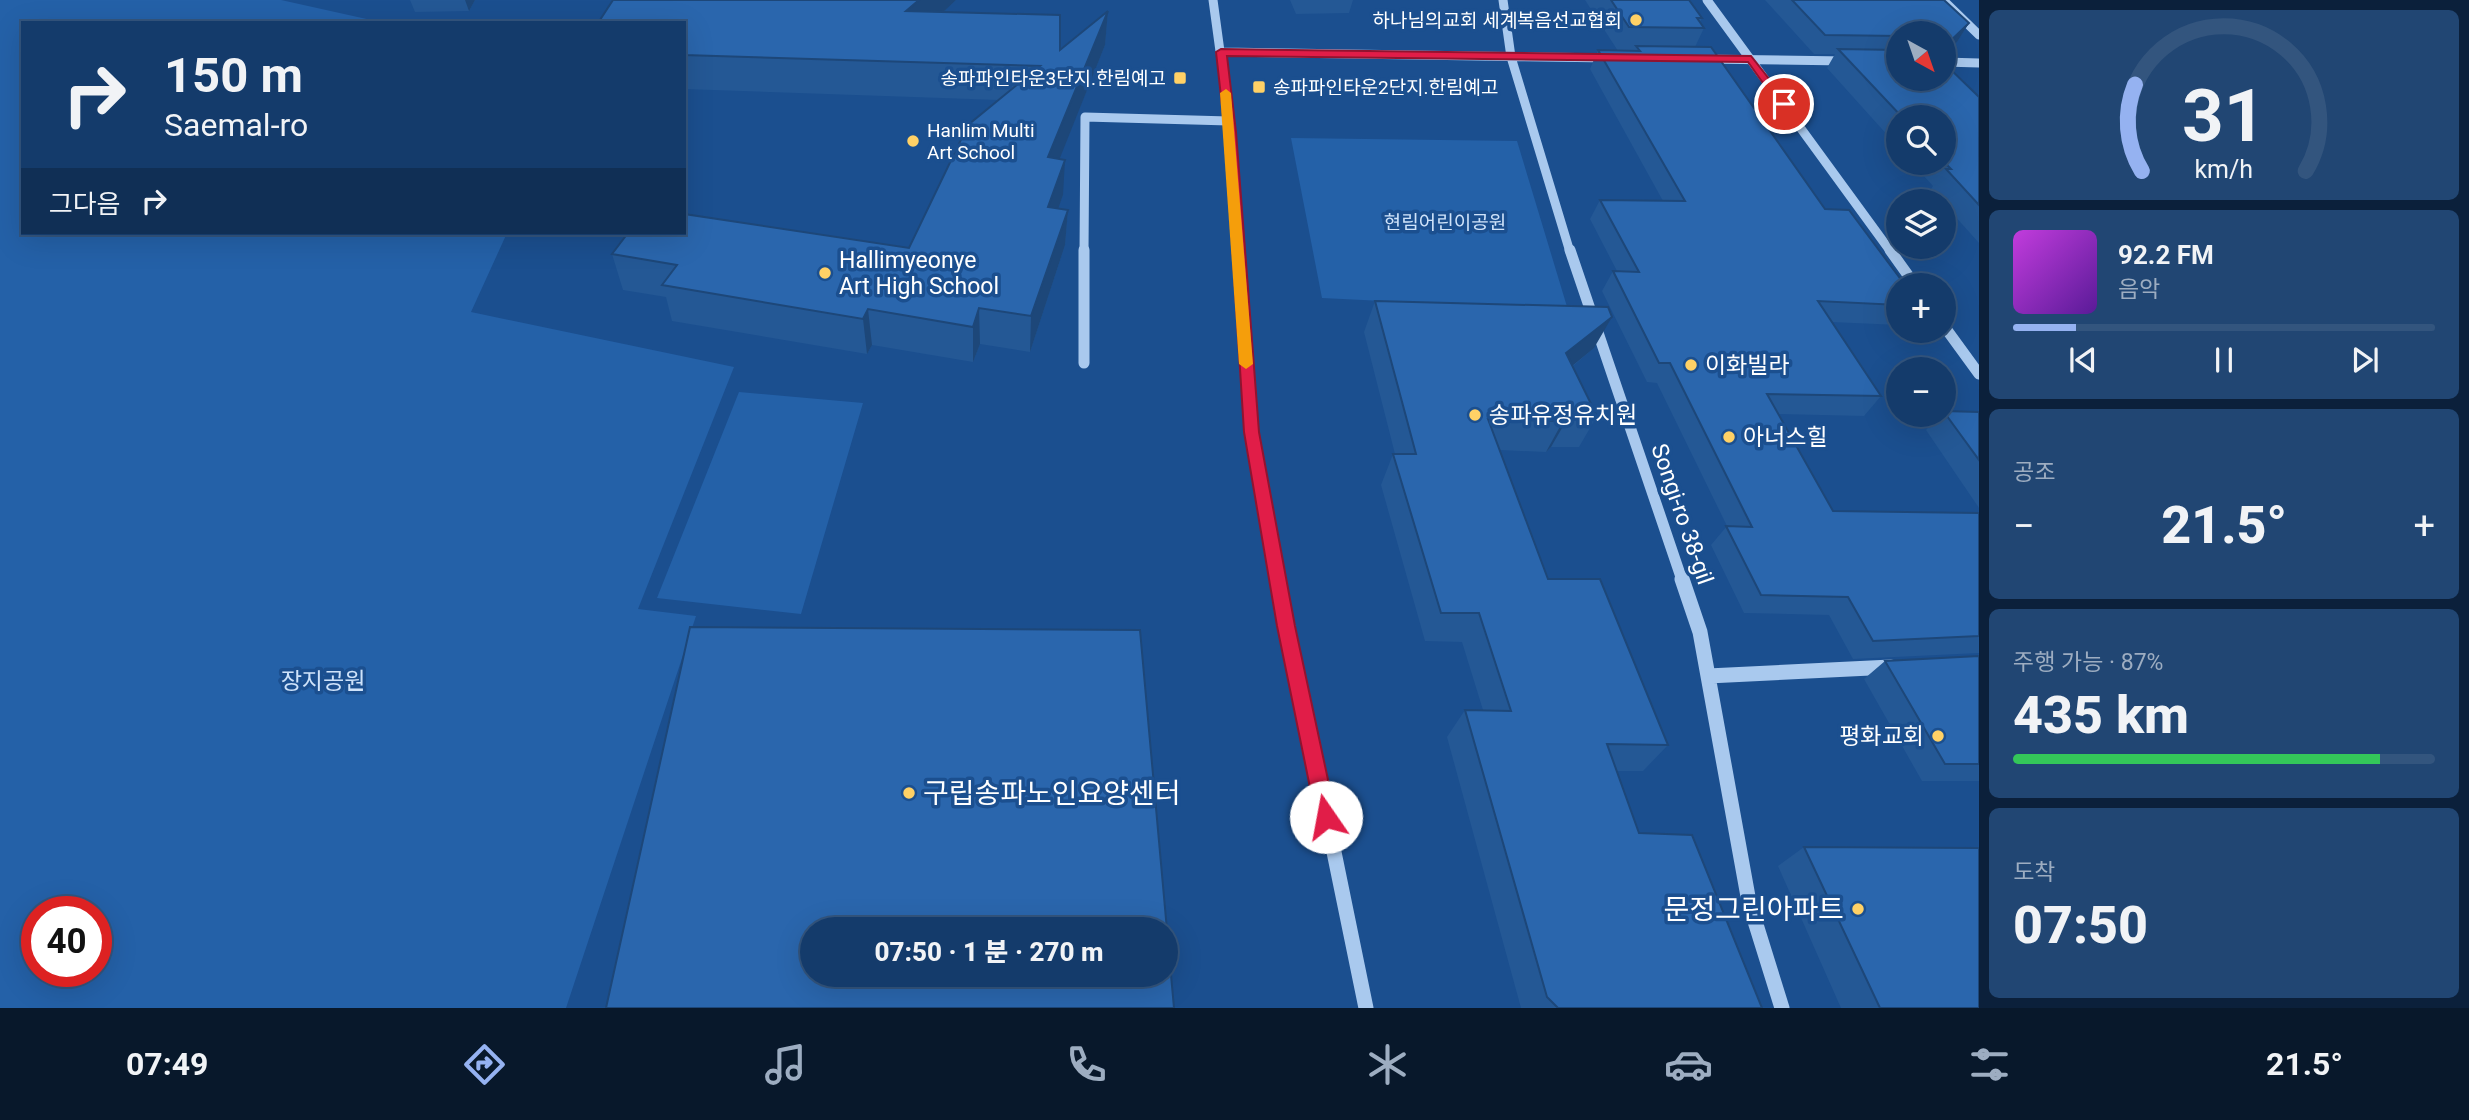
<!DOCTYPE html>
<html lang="ko">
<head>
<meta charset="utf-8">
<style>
	body { margin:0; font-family:Roboto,"Noto Sans KR",sans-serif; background:#214673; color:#f1f3f6; height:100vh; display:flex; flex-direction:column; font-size:26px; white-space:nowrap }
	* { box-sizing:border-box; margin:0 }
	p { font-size:23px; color:#9dadc1 }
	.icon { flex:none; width:38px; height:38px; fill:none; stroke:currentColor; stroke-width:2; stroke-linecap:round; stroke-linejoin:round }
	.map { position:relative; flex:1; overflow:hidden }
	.drawer { display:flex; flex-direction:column; gap:10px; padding:10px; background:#0b203b; width:490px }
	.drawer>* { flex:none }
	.banner { position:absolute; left:21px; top:21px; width:665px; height:214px; border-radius:0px; box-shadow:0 7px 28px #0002,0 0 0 2px #33557e; background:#143b6b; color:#f1f3f6; overflow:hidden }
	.needle { width:46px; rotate:140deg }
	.controls { position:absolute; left:1886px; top:21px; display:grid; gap:14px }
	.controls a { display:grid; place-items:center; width:70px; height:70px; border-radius:50%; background:#143b6b; box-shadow:0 7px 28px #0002,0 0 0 2px #33557e; font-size:35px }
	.speed { position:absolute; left:21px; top:896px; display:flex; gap:14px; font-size:35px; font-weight:700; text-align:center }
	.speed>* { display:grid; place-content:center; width:91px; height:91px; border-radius:50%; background:#143b6b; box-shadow:0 7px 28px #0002,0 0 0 2px #33557e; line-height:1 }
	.speed .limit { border:10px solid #d22; background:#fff; color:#111 }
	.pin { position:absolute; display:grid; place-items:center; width:60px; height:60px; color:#fff; margin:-30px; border:4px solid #fff; border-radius:50%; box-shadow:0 2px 7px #0007 }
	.me { position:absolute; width:77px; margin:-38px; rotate:348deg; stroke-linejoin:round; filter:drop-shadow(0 0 5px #0008) }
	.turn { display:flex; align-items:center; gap:24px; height:147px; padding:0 28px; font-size:32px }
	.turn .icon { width:91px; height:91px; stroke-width:2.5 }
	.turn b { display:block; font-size:49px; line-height:60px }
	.then { display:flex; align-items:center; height:66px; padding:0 28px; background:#0003; gap:14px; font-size:26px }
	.big { font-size:52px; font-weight:800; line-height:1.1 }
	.drawer .tile { flex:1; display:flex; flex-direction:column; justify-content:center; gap:10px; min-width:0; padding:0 24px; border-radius:10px; background:#214673 }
	.drawer .dial { align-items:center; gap:0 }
	.dial svg { height:182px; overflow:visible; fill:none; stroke:#33557e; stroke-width:7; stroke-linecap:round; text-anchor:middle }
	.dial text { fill:#f1f3f6; stroke:none }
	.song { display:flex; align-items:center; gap:21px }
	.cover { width:84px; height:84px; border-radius:10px; background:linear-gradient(135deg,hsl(290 70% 55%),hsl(270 70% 35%)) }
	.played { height:7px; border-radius:4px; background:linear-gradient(90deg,#95b2f1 15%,#33557e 15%) }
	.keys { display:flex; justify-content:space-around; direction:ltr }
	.heat { display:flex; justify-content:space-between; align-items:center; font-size:38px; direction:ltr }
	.charge { height:10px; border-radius:5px; background:linear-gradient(90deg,#34c759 87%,#33557e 0) }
	.trip { position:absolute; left:800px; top:917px; width:378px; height:70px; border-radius:35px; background:#143b6b; box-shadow:0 7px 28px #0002,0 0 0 2px #33557e; font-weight:800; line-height:70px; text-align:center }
	.menu { display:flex; height:112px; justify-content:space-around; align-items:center; background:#08182b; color:#9dadc1 }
	.menu .icon { width:49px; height:49px }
	.menu .selected { color:#95b2f1 }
	.menu b { font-size:32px; color:#f1f3f6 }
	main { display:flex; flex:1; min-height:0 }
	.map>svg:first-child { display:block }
	.green { fill:#2461a8; fill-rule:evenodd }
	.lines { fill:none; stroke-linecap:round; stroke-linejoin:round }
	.minor-far2 { stroke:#a9c9ee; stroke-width:9 }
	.minor-far1 { stroke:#a9c9ee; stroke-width:11 }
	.minor { stroke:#a9c9ee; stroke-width:15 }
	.wall { fill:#245895 }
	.shaded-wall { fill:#1d4779 }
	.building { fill:#2a66ad; stroke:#1d4779; stroke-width:2; fill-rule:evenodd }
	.route { fill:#e11d48; stroke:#92132f; stroke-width:2 }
	.slow { fill:#f59e0b }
	.poi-dot { fill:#ffd166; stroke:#1b4f8f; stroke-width:2.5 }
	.labels { text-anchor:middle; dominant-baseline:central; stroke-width:7; stroke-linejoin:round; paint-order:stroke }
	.far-poi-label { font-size:19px; fill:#fff; stroke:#1b4f8f; text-anchor:end }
	.far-park-label { font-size:19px; fill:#cfe3fa; stroke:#1b4f8f }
	.poi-label { font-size:23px; fill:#fff; stroke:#1b4f8f; text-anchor:start }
	.street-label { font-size:23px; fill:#fff; stroke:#1b4f8f }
	.park-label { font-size:23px; fill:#cfe3fa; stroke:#1b4f8f }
	.near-poi-label { font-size:28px; fill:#fff; stroke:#1b4f8f; text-anchor:start }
</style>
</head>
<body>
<main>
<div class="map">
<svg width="1979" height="1008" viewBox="0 0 1979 1008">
	<rect width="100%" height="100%" fill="#1b4f8f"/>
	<path class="green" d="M0,0H281L371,20L445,23H23V233H507L471,312L734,367L638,609L696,616L566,1008H0ZM37,912H96V971H37Z
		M1291,138L1517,141L1568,310L1322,298Z
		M739,392L863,403L801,614L657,598Z"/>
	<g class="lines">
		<path class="minor-far2" d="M1213,0L1231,132L1239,252
			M1503,0L1511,57L1570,252
			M1707,0L1891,252
			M1943,0L1979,35
			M1221,52L1611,58
			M1703,59L1846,61
			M1944,62L1979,63
			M1084,252L1085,117L1229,121"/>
		<path class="minor-far1" d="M1239,250L1252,432L1278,580
			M1570,250L1682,580
			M1890,250L1915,285
			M1944,326L1979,374
			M1084,363V250"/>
		<path class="minor" d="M1278,579L1366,1008
			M1682,579L1700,632L1749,902L1782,1008
			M1708,676L1891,667"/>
	</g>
	<path class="wall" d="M410,0H475L469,11L415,12Z
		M613,0H956L943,12L1060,50L1108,11L1105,45L1059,159L1063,195L1058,208L1068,210L1065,245L1030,352L980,344L973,362L872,345L867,354L672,321L666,297L623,290L612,254L909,248L999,100L684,89V23Z
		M1290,0H1353L1349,13L1296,14Z
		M1585,0H1689L1702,18L1700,22L1704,28L1695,47L1825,209L1899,285V325L1831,322L1881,396L1864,416L1779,414L1833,511L1979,513V653L1853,659L1829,615L1744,613L1711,545L1727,526L1657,383L1647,382L1602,291L1613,271H1617L1590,219L1600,200L1663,201L1590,69L1598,50L1618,51Z
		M1765,0H1944L1969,23L1957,42L1944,54V33H1899V79L1979,97V243L1944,204V201H1942L1931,189L1933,186L1912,163H1944V117H1899V148L1827,68L1835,54H1814Z
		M1375,301L1594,348L1573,366L1597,416L1579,447H1551L1546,452L1500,450L1548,579L1668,745L1643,771H1617L1639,833L1762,1008H1521L1447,737L1465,710H1483L1462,642L1425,641L1381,485L1393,454H1395L1364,332Z
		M1944,411L1979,412V508L1926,430L1940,415H1944Z
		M1979,656V781H1922L1864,679L1885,661Z
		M1804,847L1979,1008H1841L1778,866Z"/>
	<path class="shaded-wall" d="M465,0H475L469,11Z
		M919,0H956L908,45L906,11Z
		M1108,11L1105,45L1046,193L1048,157Z
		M1969,23L1957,42L1944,54V47Z
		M1065,160L1063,195L1046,243L1048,207Z
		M1068,210L1065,245L1030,352L1031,316Z
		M979,308L980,344L973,362V327Z
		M868,309L872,345L867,354L863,319Z
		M1612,317L1594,348L1550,384L1566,353Z
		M1569,416L1551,447L1546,452L1563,421Z"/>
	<path class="building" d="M613,0H919L906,11L1060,15V50L1108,11L1048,157L1065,160L1048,207L1068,210L1031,316L979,308L973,327L868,309L863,319L662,285L677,265L612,254L628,233H684V214L909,248L968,125L1040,66L684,55V23H598Z
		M1611,0H1689L1702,18H1697L1704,28L1629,27Z
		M1792,0H1944L1969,23L1944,47V33H1899V36L1825,35Z
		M1636,46L1711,47L1825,209L1849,210L1905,285H1899V305L1818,301L1881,396L1767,394L1833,511L1979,513V636L1873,641L1848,597L1761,595L1726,526L1752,527L1670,363H1659L1613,271L1639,272L1600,200L1685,201L1598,50L1640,51Z
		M1838,49L1899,50V79H1944V63L1979,97V205L1946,169H1951L1944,162V117H1902Z
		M1375,301L1608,307L1612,317L1566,353L1597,416H1569L1563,421L1488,419L1548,579H1600L1668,745L1607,744L1639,833L1692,835L1762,1008H1558L1547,997L1465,710L1511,711L1479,613H1441L1393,454H1416Z
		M1944,411L1979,412V460L1944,412Z
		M690,627L1140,630L1174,1008H606ZM812,929H1166V975H812Z
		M1979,656V764H1945L1885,661Z
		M1804,847L1979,848V1008H1880Z"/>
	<path class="route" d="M1221,49L1751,56L1789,104L1780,107L1748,62L1227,56L1236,132L1259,432L1295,626L1336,817L1333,824L1326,827L1319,824L1316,817L1277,626L1244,432L1225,132L1216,52Z"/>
	<path class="slow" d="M1226,89L1231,93L1253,364L1246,369L1239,364L1220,93Z"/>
	<g class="poi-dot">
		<circle cx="1636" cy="20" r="7"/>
		<rect x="1173" y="71" width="14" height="14" rx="3.5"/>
		<rect x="1252" y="80" width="14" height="14" rx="3.5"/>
		<circle cx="913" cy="141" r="7"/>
		<circle cx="825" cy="273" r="7"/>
		<circle cx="1691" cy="365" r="7"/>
		<circle cx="1475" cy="415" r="7"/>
		<circle cx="1729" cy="437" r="7"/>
		<circle cx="1938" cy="736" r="7"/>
		<circle cx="909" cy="793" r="7"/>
		<circle cx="1858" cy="909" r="7"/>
	</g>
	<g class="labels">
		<g class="far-poi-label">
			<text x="1622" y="20">하나님의교회 세계복음선교협회</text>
			<text x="1166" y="78">송파파인타운3단지.한림예고</text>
			<text x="1273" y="87" text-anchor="start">송파파인타운2단지.한림예고</text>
			<text x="927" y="130" text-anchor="start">Hanlim Multi<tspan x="927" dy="22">Art School</tspan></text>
		</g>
		<g class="far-park-label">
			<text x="1445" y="222">현림어린이공원</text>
		</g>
		<g class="poi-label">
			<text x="839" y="260">Hallimyeonye<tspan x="839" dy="26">Art High School</tspan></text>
			<text x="1705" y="365">이화빌라</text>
			<text x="1489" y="415">송파유정유치원</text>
			<text x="1743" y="437">아너스힐</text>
			<text x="1924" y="736" text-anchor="end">평화교회</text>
		</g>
		<g class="street-label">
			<text transform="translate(1682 514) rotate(71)">Songi-ro 38-gil</text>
		</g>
		<g class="park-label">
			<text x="323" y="681">장지공원</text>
		</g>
		<g class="near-poi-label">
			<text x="923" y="793">구립송파노인요양센터</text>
			<text x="1844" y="909" text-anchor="end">문정그린아파트</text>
		</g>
	</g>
</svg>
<div class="controls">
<a><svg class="needle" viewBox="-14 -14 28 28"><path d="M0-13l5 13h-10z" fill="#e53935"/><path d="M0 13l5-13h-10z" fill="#9dadc1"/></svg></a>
<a><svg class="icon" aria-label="search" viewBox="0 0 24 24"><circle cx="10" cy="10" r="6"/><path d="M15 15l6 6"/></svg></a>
<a><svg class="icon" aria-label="layers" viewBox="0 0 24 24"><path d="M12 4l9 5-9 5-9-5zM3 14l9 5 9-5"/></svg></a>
<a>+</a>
<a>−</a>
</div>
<div class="speed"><div class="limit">40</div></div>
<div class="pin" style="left:1784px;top:104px;background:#d93025"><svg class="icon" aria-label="arrive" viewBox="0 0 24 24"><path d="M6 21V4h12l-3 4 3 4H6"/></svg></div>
<svg class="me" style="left:1326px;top:817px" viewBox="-20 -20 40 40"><circle r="19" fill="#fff"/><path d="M0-13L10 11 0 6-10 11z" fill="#e11d48"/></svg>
<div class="trip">07:50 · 1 분 · 270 m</div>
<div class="banner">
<div class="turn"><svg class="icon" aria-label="right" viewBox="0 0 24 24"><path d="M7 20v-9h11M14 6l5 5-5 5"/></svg><div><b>150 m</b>Saemal-ro</div></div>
<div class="then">그다음<svg class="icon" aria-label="right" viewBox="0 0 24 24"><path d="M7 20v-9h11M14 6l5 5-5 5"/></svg></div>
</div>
</div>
<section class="drawer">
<div class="tile dial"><svg viewBox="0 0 100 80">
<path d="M14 69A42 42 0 1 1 86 69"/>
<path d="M14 69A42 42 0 0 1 11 31" stroke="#95b2f1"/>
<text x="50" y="56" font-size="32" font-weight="700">31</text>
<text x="50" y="72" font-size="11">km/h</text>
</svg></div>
<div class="tile">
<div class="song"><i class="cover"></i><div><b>92.2 FM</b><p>음악</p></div></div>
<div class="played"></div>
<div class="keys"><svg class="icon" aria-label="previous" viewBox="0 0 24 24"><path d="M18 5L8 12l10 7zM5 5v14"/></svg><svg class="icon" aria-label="pause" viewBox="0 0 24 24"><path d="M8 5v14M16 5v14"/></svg><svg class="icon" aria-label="next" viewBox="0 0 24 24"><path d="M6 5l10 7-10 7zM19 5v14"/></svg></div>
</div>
<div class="tile"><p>공조</p>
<div class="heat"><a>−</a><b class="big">21.5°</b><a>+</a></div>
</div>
<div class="tile"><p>주행 가능 · 87%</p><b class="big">435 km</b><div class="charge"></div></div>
<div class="tile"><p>도착</p><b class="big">07:50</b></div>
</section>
</main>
<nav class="menu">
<b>07:49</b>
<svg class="icon selected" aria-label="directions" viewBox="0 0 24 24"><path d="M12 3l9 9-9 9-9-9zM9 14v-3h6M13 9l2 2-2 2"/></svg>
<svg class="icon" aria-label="music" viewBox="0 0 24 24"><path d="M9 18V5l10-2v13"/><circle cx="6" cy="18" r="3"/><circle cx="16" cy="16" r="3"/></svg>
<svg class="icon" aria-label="phone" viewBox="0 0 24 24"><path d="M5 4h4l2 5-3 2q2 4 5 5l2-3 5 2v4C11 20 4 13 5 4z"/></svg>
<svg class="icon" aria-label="climate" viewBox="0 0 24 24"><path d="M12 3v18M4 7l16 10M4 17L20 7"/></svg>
<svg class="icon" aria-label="car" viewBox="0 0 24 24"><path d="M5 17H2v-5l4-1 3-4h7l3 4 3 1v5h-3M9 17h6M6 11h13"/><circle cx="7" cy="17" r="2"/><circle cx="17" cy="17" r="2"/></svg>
<svg class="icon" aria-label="filters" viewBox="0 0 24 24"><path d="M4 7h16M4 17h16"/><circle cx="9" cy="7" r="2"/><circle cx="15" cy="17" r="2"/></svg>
<b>21.5°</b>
</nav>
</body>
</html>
